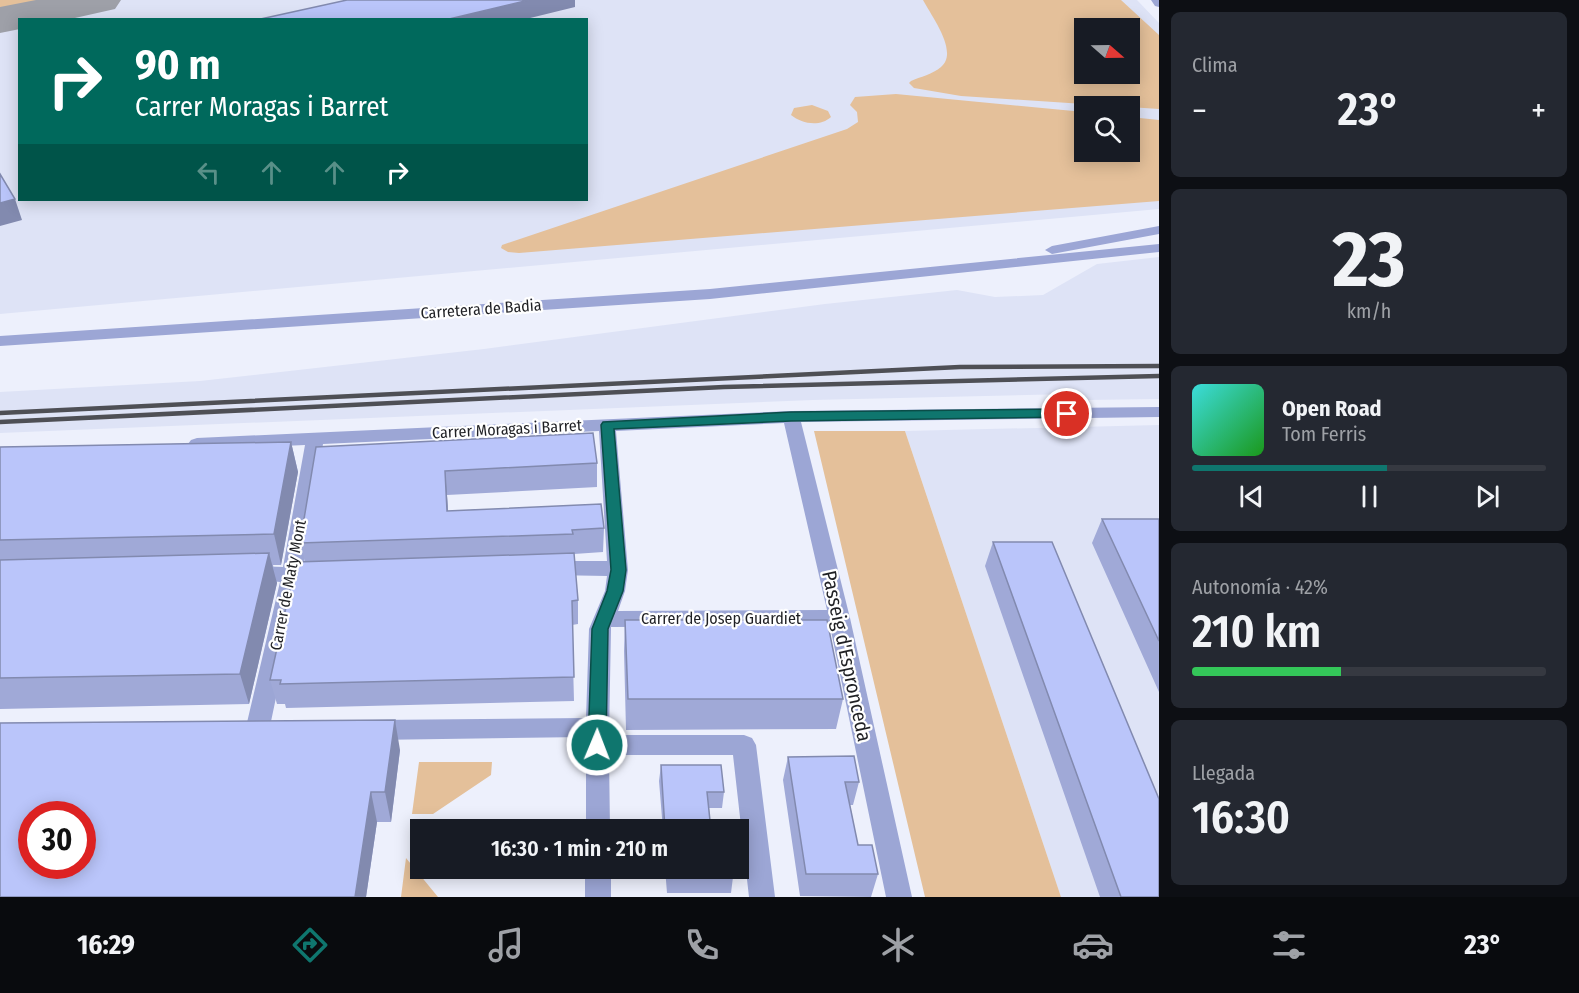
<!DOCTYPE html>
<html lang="es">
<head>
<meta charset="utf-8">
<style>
	body { margin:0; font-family:"Fira Sans Condensed",sans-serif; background:#242831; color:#f1f3f6; height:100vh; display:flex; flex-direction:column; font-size:22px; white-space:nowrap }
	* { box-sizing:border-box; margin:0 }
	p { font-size:20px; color:#9ea1a6 }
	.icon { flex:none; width:33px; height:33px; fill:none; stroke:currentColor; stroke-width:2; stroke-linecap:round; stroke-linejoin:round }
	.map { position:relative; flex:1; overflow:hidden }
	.details { display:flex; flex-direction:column; gap:12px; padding:12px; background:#0d0f14; width:420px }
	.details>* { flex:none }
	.top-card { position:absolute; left:18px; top:18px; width:570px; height:183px; border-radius:0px; box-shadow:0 3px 15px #0003; background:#00695c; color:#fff; overflow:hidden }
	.needle { width:39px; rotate:110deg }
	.tools { position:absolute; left:1074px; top:18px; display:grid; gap:12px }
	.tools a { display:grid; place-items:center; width:66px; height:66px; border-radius:0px; background:#171b24; box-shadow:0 3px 15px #0003; font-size:30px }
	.speed { position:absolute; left:18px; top:801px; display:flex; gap:12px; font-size:30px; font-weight:700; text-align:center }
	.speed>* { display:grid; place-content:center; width:78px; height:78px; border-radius:50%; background:#171b24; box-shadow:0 3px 15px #0003; line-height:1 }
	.speed .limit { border:9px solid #d22; background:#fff; color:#111 }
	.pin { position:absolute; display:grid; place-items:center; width:51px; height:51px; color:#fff; margin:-26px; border:3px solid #fff; border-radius:50%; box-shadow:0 2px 6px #0007 }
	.me { position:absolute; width:66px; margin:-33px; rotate:1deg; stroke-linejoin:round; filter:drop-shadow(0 0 4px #0008) }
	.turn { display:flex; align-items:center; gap:21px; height:126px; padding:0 18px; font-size:27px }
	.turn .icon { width:78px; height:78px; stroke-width:2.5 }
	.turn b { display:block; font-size:42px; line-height:51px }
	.lanes { display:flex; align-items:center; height:57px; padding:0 18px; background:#0003; justify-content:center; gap:30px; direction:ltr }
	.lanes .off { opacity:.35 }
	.big { font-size:45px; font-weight:600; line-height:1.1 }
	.details .card { flex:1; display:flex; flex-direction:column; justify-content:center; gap:9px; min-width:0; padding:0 21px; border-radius:9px; background:#242831 }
	.details .dial { align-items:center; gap:0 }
	.dial b { font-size:78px; line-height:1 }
	.song { display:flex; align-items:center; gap:18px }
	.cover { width:72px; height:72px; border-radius:9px; background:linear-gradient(135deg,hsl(180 70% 55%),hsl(120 70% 35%)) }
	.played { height:6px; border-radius:3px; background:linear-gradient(90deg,#0f766e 55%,#363941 55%) }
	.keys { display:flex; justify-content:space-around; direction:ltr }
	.heat { display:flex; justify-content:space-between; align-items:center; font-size:33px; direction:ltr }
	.charge { height:9px; border-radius:4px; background:linear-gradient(90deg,#34c759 42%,#363941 0) }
	.trip { position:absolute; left:410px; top:819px; width:339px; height:60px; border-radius:0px; background:#171b24; box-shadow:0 3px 15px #0003; font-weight:600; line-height:60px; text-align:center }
	.dock { display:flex; height:96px; justify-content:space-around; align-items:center; background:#090b0e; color:#9ea1a6 }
	.dock .icon { width:42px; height:42px }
	.dock .current { color:#0f766e }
	.dock b { font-size:27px; color:#f1f3f6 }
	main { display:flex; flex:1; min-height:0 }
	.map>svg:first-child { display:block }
	.built { fill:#dee3f6; fill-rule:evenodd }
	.green { fill:#e4c09a; fill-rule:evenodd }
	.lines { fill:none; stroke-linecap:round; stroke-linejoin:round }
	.taxiway { fill:#9ea0a8; fill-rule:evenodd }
	.minor { fill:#9ca6d5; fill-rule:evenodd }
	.rail { stroke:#4e4f55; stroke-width:4.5 }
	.wall { fill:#a0a9d7 }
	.shaded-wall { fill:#828aaf }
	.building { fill:#bac5fa; stroke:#828aaf; stroke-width:1.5; fill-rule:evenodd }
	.route { fill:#0f766e; stroke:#0a4d48; stroke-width:1.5 }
	.labels { text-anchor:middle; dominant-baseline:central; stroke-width:4.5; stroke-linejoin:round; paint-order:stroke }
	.street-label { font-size:16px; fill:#1f2024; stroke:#fff }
	.near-street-label { font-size:20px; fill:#1f2024; stroke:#fff }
</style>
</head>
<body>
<main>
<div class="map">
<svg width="1159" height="897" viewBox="0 0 1159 897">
	<rect width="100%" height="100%" fill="#edf0fc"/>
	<path class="built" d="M0,0H1137L1159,23V209L0,314ZM20,20H586V200H20ZM1084,28H1130V74H1084ZM1084,106H1130V152H1084Z
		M1159,257V399L1086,400L1070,394L813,400L0,433V392L200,381L484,349L825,304L957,290L995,297L1043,295L1097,264Z
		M1159,425V897H1061L905,431Z"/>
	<path class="green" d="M0,0H79L0,15Z
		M923,0H1121L1159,35V109L961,96L914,88L909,83L911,81C920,77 933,74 941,67C959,52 932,17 923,0ZM1130,28V74H1084V28Z
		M896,94L1084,112V152H1130V117L1159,120V201L519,253L508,252L501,248L502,245L847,129L858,122L857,112L850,105L855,97Z
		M812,105L828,111L831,117C820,127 802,124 791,115L794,108Z
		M814,431H905L1061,897H925Z
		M419,762H492L491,775L433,814H412Z
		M406,858L438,897H401Z"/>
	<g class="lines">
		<path class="taxiway" d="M36,0H121L115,9L66,20H20V29L0,33V7Z"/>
		<path class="minor" d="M1151,0H1159V7L1155,6Z
			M1159,226V234L1052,254L1045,250L1052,246Z
			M1159,244V252L710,299L0,346V336L710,289Z
			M1159,407V417L801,422L850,618L912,897H886L830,626L611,627V629L609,735H744L752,738L756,745L775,897H749L733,755H609L610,830H586V737L374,740L366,737L362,730L366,723L374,720L586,718L589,629L605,591L607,576L551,575L544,573L541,568L544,563L551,561H607L599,431L323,444L303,569L324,572L327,577L324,582L317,584L300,583L269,731L265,738L257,741L249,738L245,731L280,582L245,578L242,573L245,568L252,566L283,567L305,445L197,450L191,448L188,444L191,440L197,438L791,411ZM784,423L827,610L618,611L625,591L628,570L616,431Z
			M585,868H611V897H585Z"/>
		<path class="rail" d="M0,413L960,367L1159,366
			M0,422L724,387L1159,376"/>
	</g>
	<path class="wall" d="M291,442L298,472L281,565H273L277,583L249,704L0,709V447Z
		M316,447L597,463V487L447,495L448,511L604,528L603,552L574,554L578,600V624L572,625L574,701L286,708L285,704H277L270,680L305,562L300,543Z
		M1102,519H1159V692L1092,543Z
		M993,542L1159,897H1100L985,566Z
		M625,620L843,699L836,729L626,730L624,651Z
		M400,750L391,822H377L366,897H0Z
		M788,757L859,782L853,805H850L858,845L878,874L871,897L800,896L783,780Z
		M661,765L724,792L722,808H709L711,830H663L659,781Z
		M665,868H733V877L731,893H667Z"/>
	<path class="shaded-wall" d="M529,0H575V7L522,20H445Z
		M15,199L22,220L0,226V203Z
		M291,442L298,472L281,565L274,534Z
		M445,471L447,495L449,535L447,511Z
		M269,553L277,583L249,704L240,674Z
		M395,720L400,750L391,822L385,792Z
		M371,792L377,822L366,897H355Z"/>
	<path class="building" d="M347,0H529L445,20H256Z
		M0,174L15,199L0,203Z
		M593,433L597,463L445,471L447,511L601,504L604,528L572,530L573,534L300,543L316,447Z
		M291,442L274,534L0,540V447Z
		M1102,519H1159V641Z
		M993,542H1052L1159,799V897H1121Z
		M269,553L240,674L0,678V560Z
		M574,553L578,600L572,601L574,677L280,684L281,680H270L296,562Z
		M625,620H827L843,699H628Z
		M395,720L385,792H371L355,897H0V723ZM32,814H82V866H32Z
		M854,756L859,782H845L858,845H872L878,874H806L788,757Z
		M661,765H721L724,792H707L711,830H665Z
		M668,868H733V877L668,878Z"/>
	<path class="route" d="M1067,409L1072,411L1074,414L1072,417L791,421L614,429L626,570L623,591L608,629L606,745L603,751L597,753L591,751L588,745L592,629L607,591L611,570L601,425L603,422L791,412Z"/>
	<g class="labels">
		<g class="street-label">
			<text transform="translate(481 309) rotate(-4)">Carretera de Badia</text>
			<text transform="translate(507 429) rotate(-3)">Carrer Moragas i Barret</text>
			<text transform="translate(288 585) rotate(-79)">Carrer de Maty Mont</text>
			<text x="721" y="618">Carrer de Josep Guardiet</text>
		</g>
		<g class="near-street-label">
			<text transform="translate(847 656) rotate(78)">Passeig d'Espronceda</text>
		</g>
	</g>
</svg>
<div class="tools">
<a><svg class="needle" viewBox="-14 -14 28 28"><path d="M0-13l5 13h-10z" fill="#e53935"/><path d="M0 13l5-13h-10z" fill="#9ea1a6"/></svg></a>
<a><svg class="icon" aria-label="search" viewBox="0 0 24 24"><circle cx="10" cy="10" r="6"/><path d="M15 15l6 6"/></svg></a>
</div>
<div class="speed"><div class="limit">30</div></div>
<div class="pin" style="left:1067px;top:414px;background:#d93025"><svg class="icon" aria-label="arrive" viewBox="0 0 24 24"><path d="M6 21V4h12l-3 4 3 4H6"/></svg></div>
<svg class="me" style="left:597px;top:745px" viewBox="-20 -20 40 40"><circle r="17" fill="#0f766e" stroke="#fff" stroke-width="3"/><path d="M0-11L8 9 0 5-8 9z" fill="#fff"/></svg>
<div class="trip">16:30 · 1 min · 210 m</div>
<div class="top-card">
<div class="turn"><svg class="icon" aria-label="right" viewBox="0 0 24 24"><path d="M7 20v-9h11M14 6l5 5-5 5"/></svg><div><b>90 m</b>Carrer Moragas i Barret</div></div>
<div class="lanes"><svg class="icon off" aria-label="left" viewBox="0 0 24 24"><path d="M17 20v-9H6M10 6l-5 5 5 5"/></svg><svg class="icon off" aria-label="ahead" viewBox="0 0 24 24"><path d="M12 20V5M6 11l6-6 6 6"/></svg><svg class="icon off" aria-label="ahead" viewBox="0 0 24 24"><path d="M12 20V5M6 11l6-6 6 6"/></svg><svg class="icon" aria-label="right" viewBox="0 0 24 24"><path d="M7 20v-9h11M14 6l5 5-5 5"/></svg></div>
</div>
</div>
<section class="details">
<div class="card"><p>Clima</p>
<div class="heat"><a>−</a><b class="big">23°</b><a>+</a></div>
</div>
<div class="card dial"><b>23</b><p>km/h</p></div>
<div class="card">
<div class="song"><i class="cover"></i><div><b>Open Road</b><p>Tom Ferris</p></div></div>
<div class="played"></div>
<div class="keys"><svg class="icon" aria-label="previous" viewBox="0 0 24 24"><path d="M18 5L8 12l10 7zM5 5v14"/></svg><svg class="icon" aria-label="pause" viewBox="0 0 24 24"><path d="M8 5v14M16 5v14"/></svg><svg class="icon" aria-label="next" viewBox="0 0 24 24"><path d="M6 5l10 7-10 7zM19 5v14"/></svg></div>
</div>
<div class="card"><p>Autonomía · 42%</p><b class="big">210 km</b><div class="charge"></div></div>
<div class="card"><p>Llegada</p><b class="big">16:30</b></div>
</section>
</main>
<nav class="dock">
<b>16:29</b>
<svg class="icon current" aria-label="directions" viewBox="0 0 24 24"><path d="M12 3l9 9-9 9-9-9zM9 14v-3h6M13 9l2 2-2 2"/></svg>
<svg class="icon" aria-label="music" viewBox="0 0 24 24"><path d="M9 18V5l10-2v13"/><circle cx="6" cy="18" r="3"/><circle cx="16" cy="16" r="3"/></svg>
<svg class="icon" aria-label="phone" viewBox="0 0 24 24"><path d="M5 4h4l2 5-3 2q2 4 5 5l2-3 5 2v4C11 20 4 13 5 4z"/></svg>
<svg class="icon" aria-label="climate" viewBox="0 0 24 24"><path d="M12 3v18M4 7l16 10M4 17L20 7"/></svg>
<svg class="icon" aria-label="car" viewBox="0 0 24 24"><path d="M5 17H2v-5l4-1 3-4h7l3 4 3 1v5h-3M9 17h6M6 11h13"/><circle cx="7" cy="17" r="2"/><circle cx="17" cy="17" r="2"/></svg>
<svg class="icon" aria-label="filters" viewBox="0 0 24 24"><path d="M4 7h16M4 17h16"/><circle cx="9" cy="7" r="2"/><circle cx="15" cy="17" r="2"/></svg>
<b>23°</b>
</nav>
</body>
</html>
